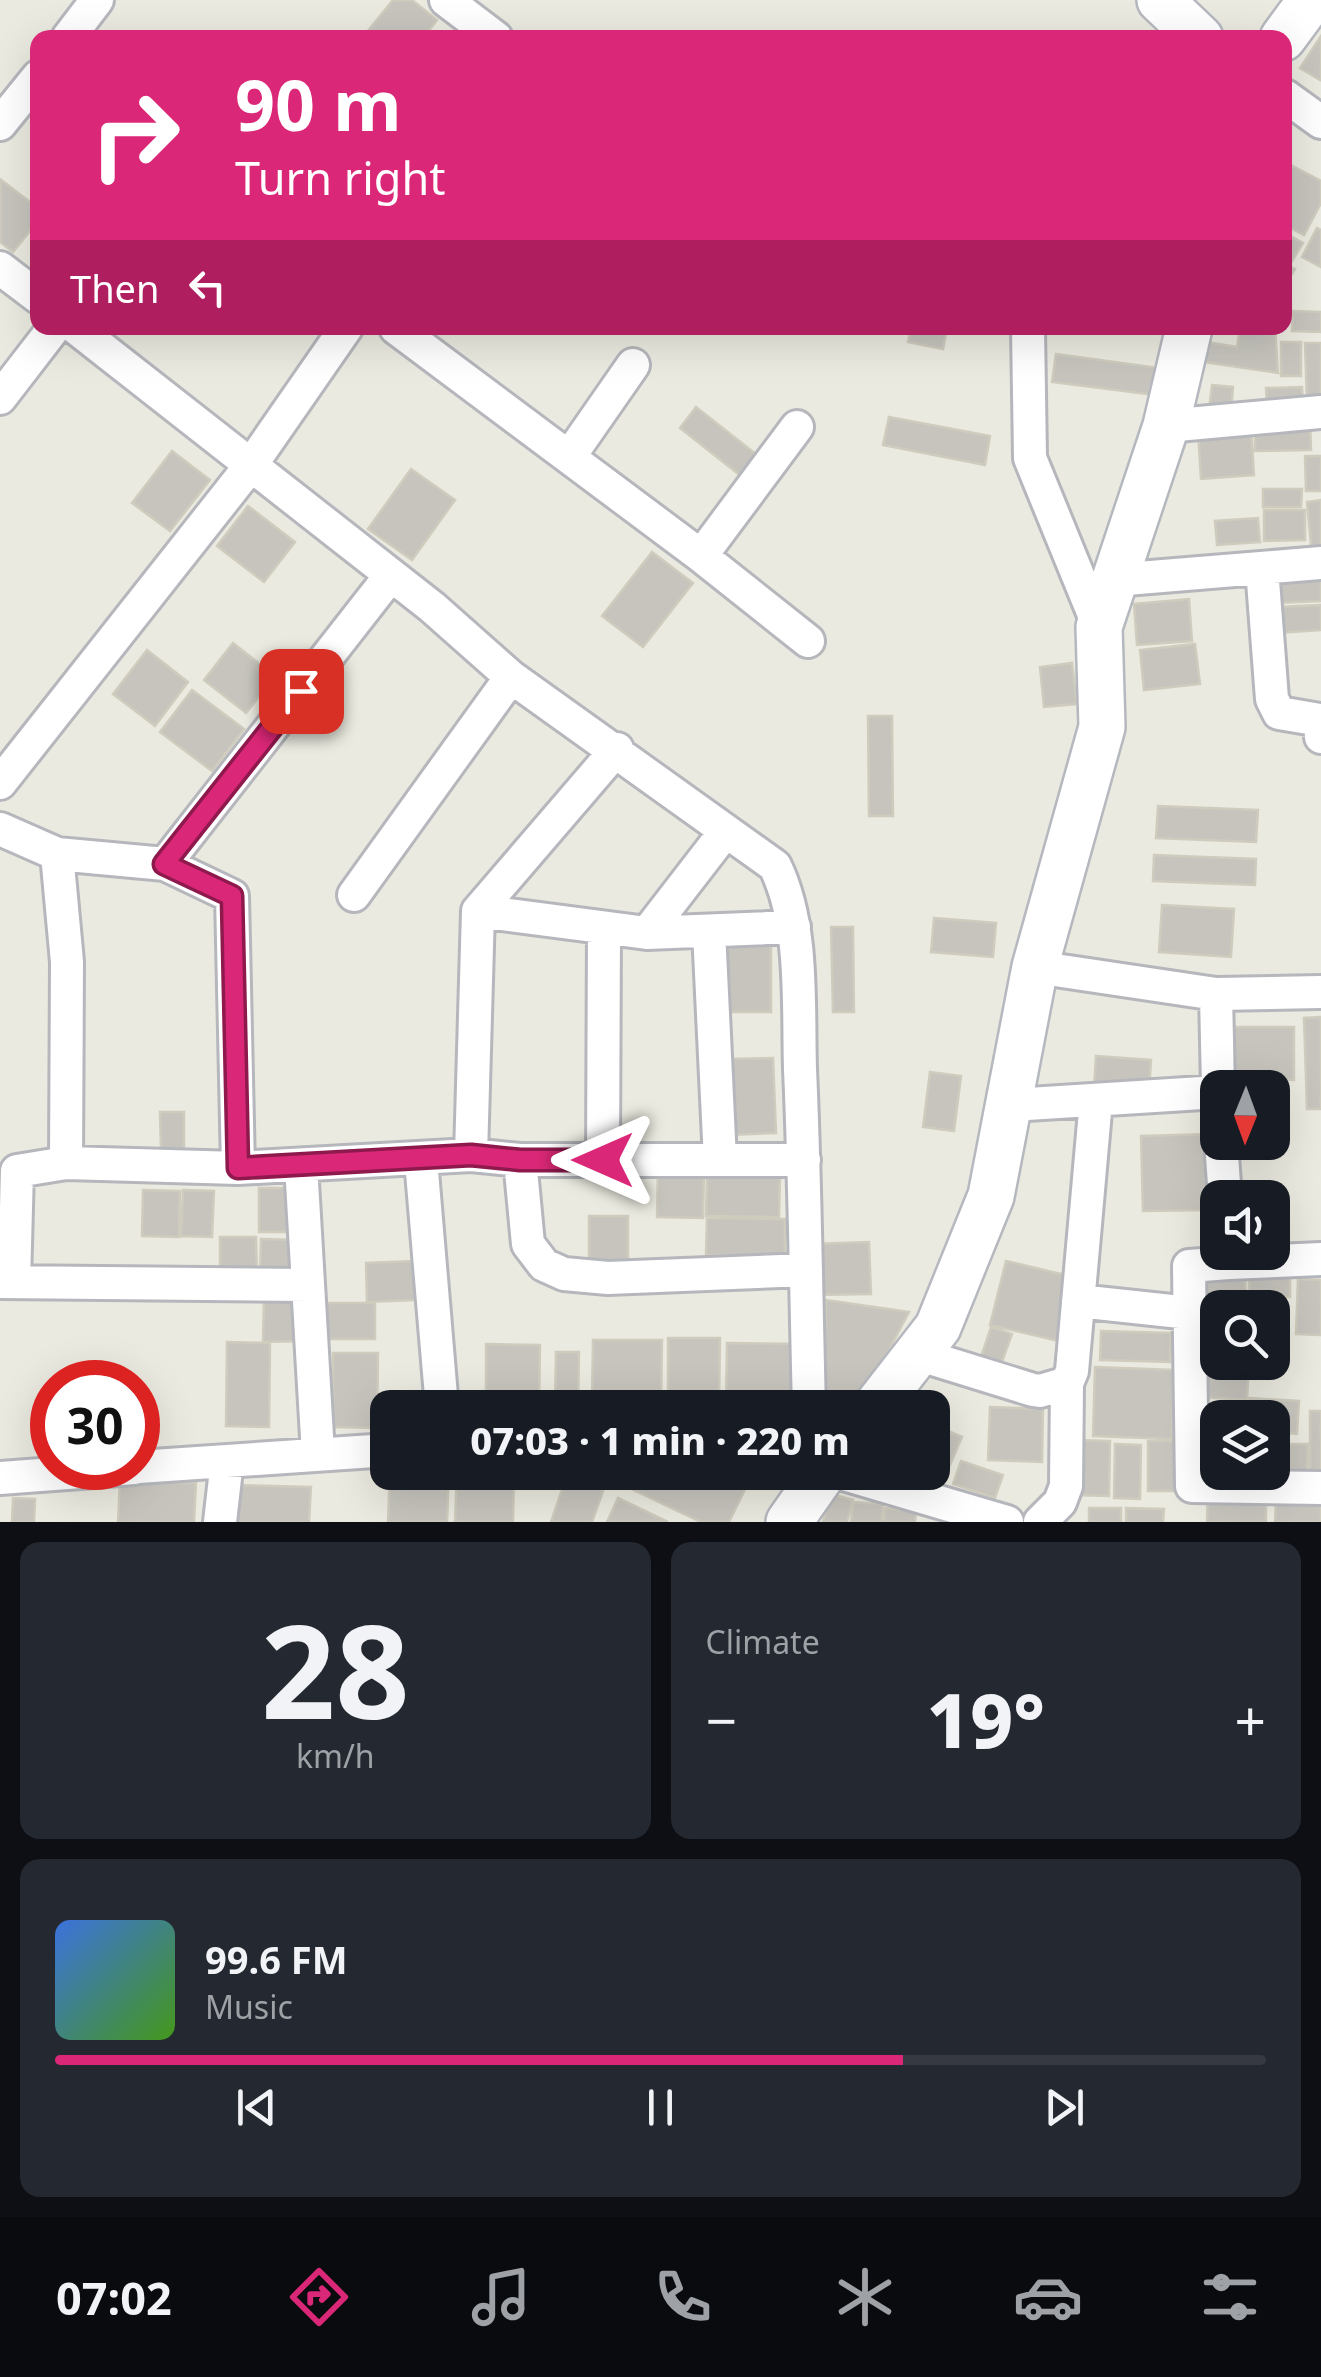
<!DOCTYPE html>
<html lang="en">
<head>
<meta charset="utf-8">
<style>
	body { margin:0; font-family:"Noto Sans",sans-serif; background:#242831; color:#f1f3f6; height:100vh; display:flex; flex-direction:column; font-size:38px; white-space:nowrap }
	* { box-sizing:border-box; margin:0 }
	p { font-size:32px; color:#9ea1a6 }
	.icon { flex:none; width:55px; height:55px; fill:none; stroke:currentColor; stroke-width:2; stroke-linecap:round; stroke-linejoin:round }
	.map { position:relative; height:1522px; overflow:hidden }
	.drawer { display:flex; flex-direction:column; gap:20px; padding:20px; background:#0d0f14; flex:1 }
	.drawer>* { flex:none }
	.top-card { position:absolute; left:30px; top:30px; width:1262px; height:305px; border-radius:20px; box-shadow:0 10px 40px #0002; background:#db2777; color:#fff; overflow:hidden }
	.needle { width:65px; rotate:181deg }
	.buttons { position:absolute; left:1200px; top:1070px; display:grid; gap:20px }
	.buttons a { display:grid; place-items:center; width:90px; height:90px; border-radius:20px; background:#171b24; box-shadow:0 10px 40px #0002; font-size:50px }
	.speed { position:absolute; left:30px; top:1360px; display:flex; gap:20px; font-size:50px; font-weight:700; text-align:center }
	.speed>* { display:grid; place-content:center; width:130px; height:130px; border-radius:50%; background:#171b24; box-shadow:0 10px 40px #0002; line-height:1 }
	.speed .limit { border:15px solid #d22; background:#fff; color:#111 }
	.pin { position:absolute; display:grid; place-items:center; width:85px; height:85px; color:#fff; margin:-42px; border-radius:20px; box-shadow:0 5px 15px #0006 }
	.me { position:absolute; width:110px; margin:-55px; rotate:270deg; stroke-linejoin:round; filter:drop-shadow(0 0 8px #0008) }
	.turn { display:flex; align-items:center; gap:35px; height:210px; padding:0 40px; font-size:45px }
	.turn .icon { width:130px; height:130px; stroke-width:2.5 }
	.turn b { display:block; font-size:70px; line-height:85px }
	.then { display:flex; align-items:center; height:95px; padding:0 40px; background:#0003; gap:20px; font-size:38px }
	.big { font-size:75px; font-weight:800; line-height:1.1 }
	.drawer .widget { flex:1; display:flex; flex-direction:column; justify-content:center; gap:15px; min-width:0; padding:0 35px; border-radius:20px; background:#242831 }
	.drawer .dial { align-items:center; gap:0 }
	.dial b { font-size:130px; line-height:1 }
	.song { display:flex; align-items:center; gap:30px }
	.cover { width:120px; height:120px; border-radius:15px; background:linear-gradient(135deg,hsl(220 70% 55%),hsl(100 70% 35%)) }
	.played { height:10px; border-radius:5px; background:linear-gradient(90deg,#db2777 70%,#363941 70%) }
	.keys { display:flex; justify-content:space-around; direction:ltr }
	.heat { display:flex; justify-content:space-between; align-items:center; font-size:55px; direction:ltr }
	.drawer .tiles { flex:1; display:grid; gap:20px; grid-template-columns:1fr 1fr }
	.widget:last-child { grid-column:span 2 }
	.trip { position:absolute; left:370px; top:1390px; width:580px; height:100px; border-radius:20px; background:#171b24; box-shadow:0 10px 40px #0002; font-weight:800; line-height:100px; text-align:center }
	.menu { display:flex; height:160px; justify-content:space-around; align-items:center; background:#090b0e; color:#9ea1a6 }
	.menu .icon { width:70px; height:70px }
	.menu .current { color:#db2777 }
	.menu b { font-size:45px; color:#f1f3f6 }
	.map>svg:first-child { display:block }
	.building { fill:#c6c4bd; stroke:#cfccbe; stroke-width:2.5 }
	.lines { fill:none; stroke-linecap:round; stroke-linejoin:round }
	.street-casing { stroke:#b5b7bc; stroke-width:38 }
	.secondary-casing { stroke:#b5b8be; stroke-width:50 }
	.street { stroke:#fff; stroke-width:32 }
	.secondary { stroke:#fff; stroke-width:45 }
	.route-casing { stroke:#8e194d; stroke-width:25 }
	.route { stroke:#db2777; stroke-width:18 }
</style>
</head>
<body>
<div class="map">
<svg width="1321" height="1522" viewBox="0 0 1321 1522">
	<rect width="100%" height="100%" fill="#ebeae0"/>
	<path class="building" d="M393,0H412L437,20L423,38H362Z
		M1321,36V78L1320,80L1300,68Z
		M1285,162L1321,181V203L1304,235L1285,225Z
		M0,179L38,208V221L13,252L0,242Z
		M1317,228L1321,230V267L1302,257Z
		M1285,233L1303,243L1289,266L1295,269L1287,282Z
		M1292,311L1321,312V332L1292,331Z
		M911,328H947L943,349L908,342Z
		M1240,328H1275L1278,373L1197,361L1201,341L1237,347Z
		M1281,342H1301V376H1281Z
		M1305,343H1321V404H1307Z
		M1056,354L1159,368L1156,395L1052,382Z
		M1212,385L1233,387L1231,412L1209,410Z
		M1302,387L1303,406L1267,408L1266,388Z
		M696,407L757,455L741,476L680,428Z
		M889,417L990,436L985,465L883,445Z
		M1310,421L1311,450L1255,451V423Z
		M1251,428L1254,475L1201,479L1198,431Z
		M172,451L210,480L170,531L132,503Z
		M1305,456H1321V491H1306Z
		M411,469L455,500L412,560L368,529Z
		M1263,489H1302L1301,507H1263Z
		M1321,500V554L1312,555L1307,502Z
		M248,506L295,542L264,582L217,546Z
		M1264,510H1305V540L1264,541Z
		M1258,518L1260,542L1217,545L1215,521Z
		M652,552L693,583L643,647L602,616Z
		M1321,580V601L1276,603L1275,582Z
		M1189,599L1192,641L1137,645L1134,604Z
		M1321,605V630L1278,633L1277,607Z
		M233,643L275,676L246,713L204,680Z
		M1195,644L1200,684L1144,690L1140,650Z
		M147,650L188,682L155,726L113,694Z
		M1072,663L1077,704L1044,707L1040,667Z
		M192,690L244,729L212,771L160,732Z
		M868,716H892L893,816H869Z
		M1158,806L1258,810L1256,842L1156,838Z
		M1154,855L1256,859L1255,885L1153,881Z
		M1162,905L1234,909L1231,957L1159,952Z
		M934,918L996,923L993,957L931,952Z
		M831,927H853L854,1012H833Z
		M717,934H771V1012H718Z
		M1321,1017V1109H1307L1304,1018Z
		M1234,1027H1294V1080L1234,1079Z
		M1096,1056L1151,1060L1149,1091L1094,1088Z
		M773,1058L776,1133L728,1135L726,1059Z
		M930,1072L961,1076L954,1131L923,1127Z
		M160,1112H184V1149H161Z
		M1211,1134L1213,1210L1143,1211L1141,1136Z
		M658,1170L704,1171L703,1218L657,1217Z
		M707,1171L780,1173L779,1217L706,1216Z
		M259,1188H299V1232H259Z
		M143,1190L180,1191L179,1237L142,1236Z
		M183,1190L214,1191L212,1237L181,1236Z
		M589,1216H628V1267H589Z
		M707,1218L785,1219V1256L706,1255Z
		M220,1237H256L257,1277L220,1278Z
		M261,1239L297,1240L296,1279L260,1278Z
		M869,1242L871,1294L815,1295L814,1244Z
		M414,1261L415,1300L367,1302L366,1263Z
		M1006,1261L1078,1278L1063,1342L990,1325Z
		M1245,1273L1246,1308H1218V1331L1194,1332L1192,1275Z
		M1290,1276V1297L1249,1298V1277Z
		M1298,1279L1321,1280V1335L1296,1334Z
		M264,1298H303L304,1341L263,1342Z
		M826,1300L909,1312L858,1408H824Z
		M325,1303H375V1339H325Z
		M991,1327L1012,1334L999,1370L979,1363Z
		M1101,1331L1171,1333L1170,1362L1100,1360Z
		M668,1338H720L719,1401H668Z
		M593,1340H662L661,1400H592Z
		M227,1342L270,1343L269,1427L226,1426Z
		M727,1343L804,1344L803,1408H726Z
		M486,1344L540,1345L539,1408H486Z
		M556,1352H579L578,1406H555Z
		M333,1353H378L377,1428L333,1427Z
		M1203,1354L1218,1355V1362H1249L1247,1400L1201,1397Z
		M1095,1367L1174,1370L1172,1439L1093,1436Z
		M1249,1398L1299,1401L1297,1434L1272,1432V1418H1248Z
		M990,1407L1043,1409L1042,1462L988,1460Z
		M1310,1411H1321V1470H1310Z
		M932,1424L962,1437L944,1479L930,1472H932Z
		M1075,1440L1110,1441L1109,1496L1074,1495Z
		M1148,1441H1175L1174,1491H1148Z
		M1214,1443H1218V1472H1272V1444H1308L1307,1484L1213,1482Z
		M1115,1444L1141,1445L1140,1499L1114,1498Z
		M961,1461L1003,1475L995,1498L953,1484Z
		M390,1472H449L447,1522H388Z
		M457,1472L514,1474L513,1522H455Z
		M568,1472H585L607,1480L592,1522H551Z
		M632,1472H746L752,1475L729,1522H701L625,1486Z
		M120,1480L196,1483L194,1522H118Z
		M239,1485L311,1487L309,1522H237Z
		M1208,1491L1266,1492V1522H1207Z
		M831,1494L853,1500L847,1522H823Z
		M13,1498L35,1499L34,1522H12Z
		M618,1498L668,1522H607Z
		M1276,1499L1321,1501V1522H1275Z
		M853,1502L883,1504L882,1522H851Z
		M885,1508L916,1511L915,1522H884Z
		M1089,1508H1121V1522H1089Z
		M1126,1508L1164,1509L1163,1522H1126Z"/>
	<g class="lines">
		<defs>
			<path id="street" d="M446,0L496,38
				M68,38L97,0
				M1285,96L1321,122
				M0,124L38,77
				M0,268L38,297
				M76,328L432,607L511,677L775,866C804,926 798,1003 800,1069C805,1182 806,1295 809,1408
				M396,328L701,556L797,427
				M1028,328L1030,458L1099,627
				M0,398L54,328
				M1166,426L1321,412
				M569,457L633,365
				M701,556L808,641
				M1262,568L1272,699L1279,713L1320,720L1321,737
				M1114,580L1321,563
				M0,783L251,465L346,328
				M0,829L57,854L67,962L66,1163L17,1171L14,1282
				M57,854L165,864L232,896L238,1168
				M165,864L391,575
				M354,895L511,677
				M478,911L647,933L725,832
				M709,931L720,1160
				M647,933L794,927
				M1035,967L1216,994L1321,992
				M1216,994L1218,1088
				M1011,1105L1218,1092
				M1221,1142L1225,1198
				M471,1155L478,911L617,749
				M421,1160L442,1408
				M520,1160L528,1244L544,1265L564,1274L608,1278L806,1270
				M603,1160L604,930
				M66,1163L238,1168L471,1155L520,1160H804
				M301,1165L318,1454
				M1228,1252L1229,1263L1321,1259
				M1229,1263L1189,1266L1192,1486L1321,1488
				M0,1282L308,1285
				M1078,1301L1190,1313
				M917,1354L1033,1390L1040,1391L1067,1383L1072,1371L1096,1100
				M138,1467L388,1450
				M837,1472L1007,1522
				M0,1478L134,1468
				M220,1522L227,1461
				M1040,1522L1060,1502L1066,1486L1067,1383"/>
			<path id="secondary" d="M1160,0L1200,38
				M1283,38L1311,0
				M875,1408L938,1327L991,1196L1035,967L1102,727L1099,627L1166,426L1189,328
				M789,1522L824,1472"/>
		</defs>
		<use href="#street" class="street-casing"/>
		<use href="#secondary" class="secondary-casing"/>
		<use href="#street" class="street"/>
		<use href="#secondary" class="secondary"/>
	</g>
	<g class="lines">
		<defs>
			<path id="route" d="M301,691L164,864L232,896L238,1168L471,1155L520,1160H603"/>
		</defs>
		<use href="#route" class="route-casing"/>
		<use href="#route" class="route"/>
	</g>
</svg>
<div class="buttons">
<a><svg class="needle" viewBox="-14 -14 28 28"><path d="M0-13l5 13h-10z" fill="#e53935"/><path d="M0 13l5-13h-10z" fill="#9ea1a6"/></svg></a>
<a><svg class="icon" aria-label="sound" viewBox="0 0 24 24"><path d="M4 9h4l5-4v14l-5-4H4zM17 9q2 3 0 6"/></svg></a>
<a><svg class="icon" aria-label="search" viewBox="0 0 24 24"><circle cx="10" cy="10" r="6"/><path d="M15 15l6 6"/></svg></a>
<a><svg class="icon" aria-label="layers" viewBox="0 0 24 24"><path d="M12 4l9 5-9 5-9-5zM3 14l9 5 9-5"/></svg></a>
</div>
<div class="speed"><div class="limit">30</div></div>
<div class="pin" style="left:301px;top:691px;background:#d93025"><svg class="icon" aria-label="arrive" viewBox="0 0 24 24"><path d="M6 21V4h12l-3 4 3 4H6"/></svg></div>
<svg class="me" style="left:603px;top:1160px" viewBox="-20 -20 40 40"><path d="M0-17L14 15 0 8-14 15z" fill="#db2777" stroke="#fff" stroke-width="4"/></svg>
<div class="trip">07:03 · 1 min · 220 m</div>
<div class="top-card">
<div class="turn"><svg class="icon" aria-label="right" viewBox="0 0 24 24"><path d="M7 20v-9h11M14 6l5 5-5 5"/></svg><div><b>90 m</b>Turn right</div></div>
<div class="then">Then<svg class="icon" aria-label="left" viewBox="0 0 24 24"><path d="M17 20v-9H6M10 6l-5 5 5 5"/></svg></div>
</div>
</div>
<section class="drawer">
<div class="tiles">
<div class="widget dial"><b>28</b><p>km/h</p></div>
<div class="widget"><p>Climate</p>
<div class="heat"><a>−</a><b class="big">19°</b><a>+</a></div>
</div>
<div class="widget">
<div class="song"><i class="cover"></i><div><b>99.6 FM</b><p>Music</p></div></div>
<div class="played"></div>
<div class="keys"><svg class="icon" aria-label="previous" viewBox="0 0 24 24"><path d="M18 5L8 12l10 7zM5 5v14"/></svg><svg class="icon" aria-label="pause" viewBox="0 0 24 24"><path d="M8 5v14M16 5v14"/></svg><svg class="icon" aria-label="next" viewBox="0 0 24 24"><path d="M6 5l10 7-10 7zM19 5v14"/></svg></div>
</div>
</div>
</section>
<nav class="menu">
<b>07:02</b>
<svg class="icon current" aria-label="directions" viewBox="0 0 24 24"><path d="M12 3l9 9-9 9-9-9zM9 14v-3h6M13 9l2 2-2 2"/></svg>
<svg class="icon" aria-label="music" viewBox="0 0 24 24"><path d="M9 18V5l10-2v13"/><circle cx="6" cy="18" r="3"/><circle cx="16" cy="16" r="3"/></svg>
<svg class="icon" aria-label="phone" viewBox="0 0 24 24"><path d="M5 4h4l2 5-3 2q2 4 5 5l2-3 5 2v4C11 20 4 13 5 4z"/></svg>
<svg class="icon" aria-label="climate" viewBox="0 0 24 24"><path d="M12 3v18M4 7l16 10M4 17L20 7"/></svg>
<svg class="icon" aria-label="car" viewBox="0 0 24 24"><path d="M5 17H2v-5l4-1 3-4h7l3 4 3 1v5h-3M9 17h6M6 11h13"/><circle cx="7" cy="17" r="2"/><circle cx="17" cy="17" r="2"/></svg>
<svg class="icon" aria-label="filters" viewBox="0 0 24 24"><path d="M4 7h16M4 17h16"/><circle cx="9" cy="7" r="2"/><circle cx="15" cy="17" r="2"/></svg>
</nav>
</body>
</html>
